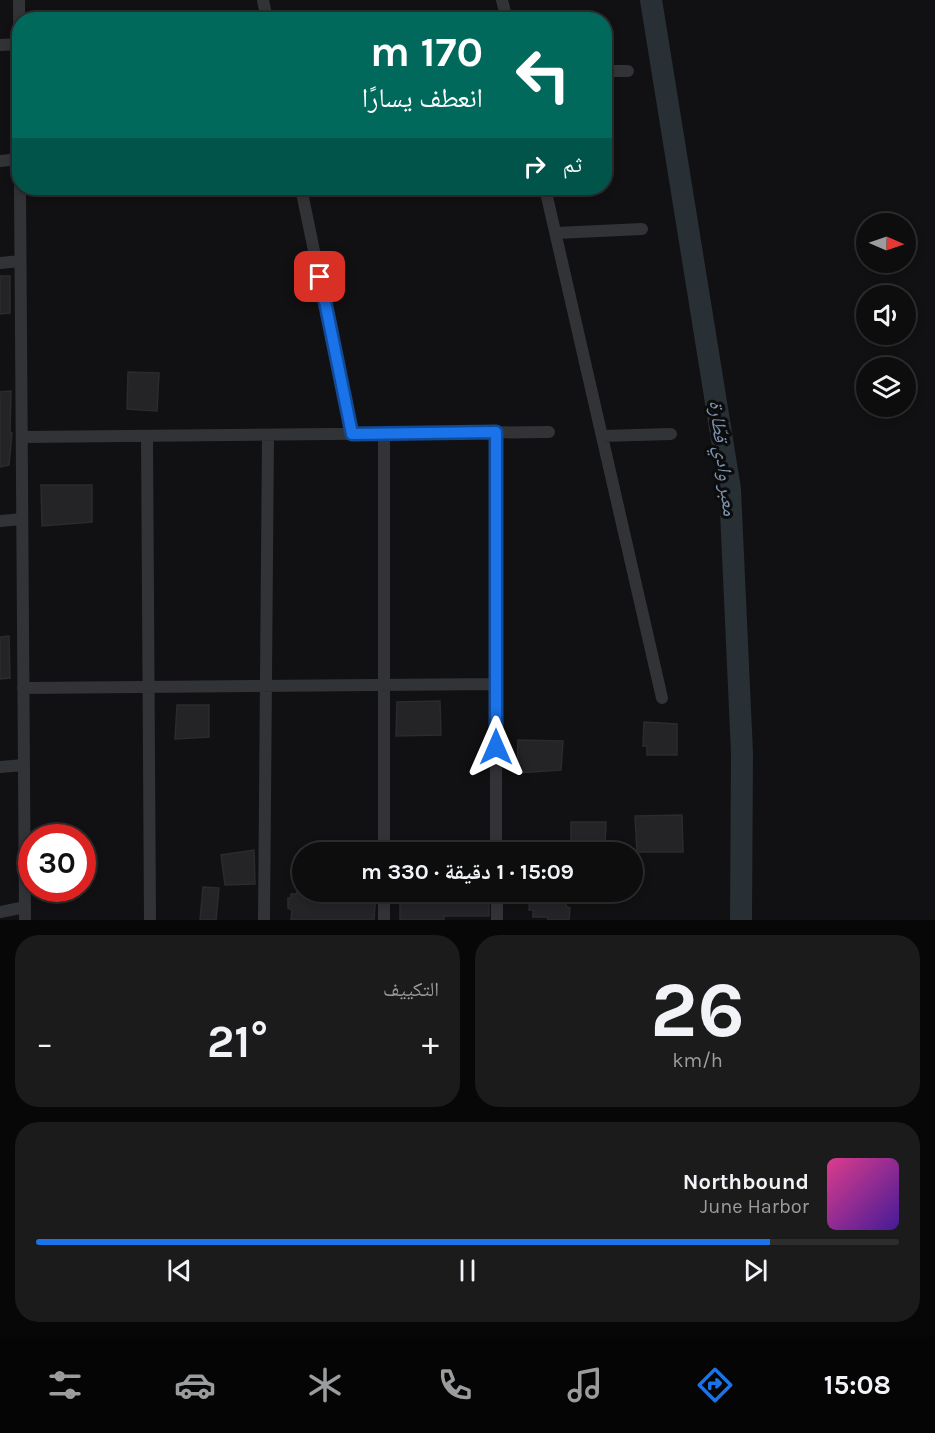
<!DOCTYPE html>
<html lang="ar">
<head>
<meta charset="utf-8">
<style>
	body { margin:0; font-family:Karla,"Noto Naskh Arabic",sans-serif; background:#1b1b1c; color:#f1f3f6; direction:rtl; height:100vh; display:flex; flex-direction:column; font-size:22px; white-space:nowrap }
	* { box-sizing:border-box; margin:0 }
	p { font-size:20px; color:#9a9c9e }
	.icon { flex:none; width:33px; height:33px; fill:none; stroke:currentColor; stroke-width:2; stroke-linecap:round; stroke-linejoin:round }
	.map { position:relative; height:920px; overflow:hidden; direction:ltr }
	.sheet { display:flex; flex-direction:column; gap:15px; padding:15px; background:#070708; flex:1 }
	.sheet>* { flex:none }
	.banner { position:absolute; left:12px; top:12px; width:600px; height:183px; border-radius:24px; box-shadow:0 3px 9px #0003,0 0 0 2px #2d2d2e; direction:rtl; background:#00695c; color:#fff; overflow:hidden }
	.needle { width:39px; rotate:92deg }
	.fabs { position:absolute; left:856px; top:213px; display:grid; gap:12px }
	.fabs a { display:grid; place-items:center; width:60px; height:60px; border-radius:50%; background:#0d0d0e; box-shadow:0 3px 9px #0003,0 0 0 2px #2d2d2e; font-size:30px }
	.speed { position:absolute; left:18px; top:824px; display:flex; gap:12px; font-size:30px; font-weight:700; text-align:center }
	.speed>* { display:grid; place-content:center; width:78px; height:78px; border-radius:50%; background:#0d0d0e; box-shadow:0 3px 9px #0003,0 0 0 2px #2d2d2e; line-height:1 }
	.speed .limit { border:9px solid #d22; background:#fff; color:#111 }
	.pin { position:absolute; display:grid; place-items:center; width:51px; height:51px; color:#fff; margin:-26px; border-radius:12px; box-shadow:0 3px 9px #0006 }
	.me { position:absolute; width:66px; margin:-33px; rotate:0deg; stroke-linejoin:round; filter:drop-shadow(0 0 4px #0008) }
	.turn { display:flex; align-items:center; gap:21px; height:126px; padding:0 30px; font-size:27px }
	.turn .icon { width:78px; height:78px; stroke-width:2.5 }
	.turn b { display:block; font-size:42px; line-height:51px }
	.then { display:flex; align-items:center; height:57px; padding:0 30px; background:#0003; gap:12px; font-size:22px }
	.big { font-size:45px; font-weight:700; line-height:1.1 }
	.sheet .tile { flex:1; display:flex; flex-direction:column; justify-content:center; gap:9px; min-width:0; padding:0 21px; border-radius:24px; background:#1b1b1c }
	.sheet .dial { align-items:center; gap:0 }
	.dial b { font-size:78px; line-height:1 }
	.song { display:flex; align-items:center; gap:18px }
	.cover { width:72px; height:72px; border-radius:9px; background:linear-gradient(135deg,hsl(330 70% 55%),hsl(260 70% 35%)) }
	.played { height:6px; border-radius:3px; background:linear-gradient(90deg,#1a73e8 85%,#2d2d2e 85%) }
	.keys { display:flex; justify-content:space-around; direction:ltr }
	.heat { display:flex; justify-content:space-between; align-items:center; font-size:33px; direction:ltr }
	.sheet .tiles { flex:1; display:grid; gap:15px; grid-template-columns:1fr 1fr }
	.tile:last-child { grid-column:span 2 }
	.trip { position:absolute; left:292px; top:842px; width:351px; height:60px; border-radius:30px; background:#0d0d0e; box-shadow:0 3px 9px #0003,0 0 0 2px #2d2d2e; font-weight:700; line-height:60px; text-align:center; direction:rtl }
	.dock { display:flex; height:96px; justify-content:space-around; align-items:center; background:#050506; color:#9a9c9e }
	.dock .icon { width:42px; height:42px }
	.dock .on { color:#1a73e8 }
	.dock b { font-size:27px; color:#f1f3f6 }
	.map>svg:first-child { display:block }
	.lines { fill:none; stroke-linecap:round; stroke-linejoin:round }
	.river { stroke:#282f35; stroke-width:22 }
	.building { fill:#242427; stroke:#2b2b2e; stroke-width:1.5 }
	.street { stroke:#323337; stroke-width:12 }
	.route-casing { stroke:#114b97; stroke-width:15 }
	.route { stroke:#1a73e8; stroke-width:10 }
	.labels { text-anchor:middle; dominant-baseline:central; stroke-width:6; stroke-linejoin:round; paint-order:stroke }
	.water-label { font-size:20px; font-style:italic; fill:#7b92ad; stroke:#0c0c0d }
</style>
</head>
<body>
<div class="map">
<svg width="935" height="920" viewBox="0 0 935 920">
	<rect width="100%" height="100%" fill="#111113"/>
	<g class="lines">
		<path class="river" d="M651,0L730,489L742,753L741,920"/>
	</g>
	<path class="building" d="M0,276H10V313L0,314Z
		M128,372L159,373L157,411L127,409Z
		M11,391L10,433H12L9,465L0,467V392Z
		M41,485H92V522L42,526Z
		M9,636L10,678L0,679V637Z
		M440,701L441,735L396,736L397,702Z
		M177,705H209V737L175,739Z
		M644,722L677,724V755H647V746H643Z
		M518,740L563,741L561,770L517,773Z
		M682,815L683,852H637L635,816Z
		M571,822H606L605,846L571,845Z
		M254,850L255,884L225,885L221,855Z
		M203,887L219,888L216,920H200Z
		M297,891H330V895L349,896V892L376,891L374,920H291L292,910L288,908V898H291V894H297Z
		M459,891H489V916H444V920H400V895L459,896Z
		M530,891H561V895H566V906L570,908L569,920H548L547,917H533V910H529Z"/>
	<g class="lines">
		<path class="street" d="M19,0L20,131
			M263,0L267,20
			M502,0L507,20
			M0,45L19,44
			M604,71H628
			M0,161L20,159
			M20,188L25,920
			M301,188L352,434
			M545,188L662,698
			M556,233L642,229
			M0,263L20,261
			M496,432V852
			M384,433V852
			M147,436L150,920
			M602,436L671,434
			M22,437L549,432
			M0,521L22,519
			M23,688L496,684
			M0,767L24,765
			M384,891V920
			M497,891V920
			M0,912L25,907
			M264,920L268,435"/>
	</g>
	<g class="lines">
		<defs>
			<path id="route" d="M320,277L352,434L496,432V747"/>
		</defs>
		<use href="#route" class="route-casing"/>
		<use href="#route" class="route"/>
	</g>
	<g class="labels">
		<g class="water-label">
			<text transform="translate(723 458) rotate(83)">معبر وادي قطّارة</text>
		</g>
	</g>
</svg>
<div class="fabs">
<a><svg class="needle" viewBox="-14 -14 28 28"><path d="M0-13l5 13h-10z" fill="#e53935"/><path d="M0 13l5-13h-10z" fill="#9a9c9e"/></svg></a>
<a><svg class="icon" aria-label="sound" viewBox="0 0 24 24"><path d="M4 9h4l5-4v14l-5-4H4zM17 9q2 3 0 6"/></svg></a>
<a><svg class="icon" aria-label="layers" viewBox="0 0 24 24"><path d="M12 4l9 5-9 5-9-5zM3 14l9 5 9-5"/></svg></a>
</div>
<div class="speed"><div class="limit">30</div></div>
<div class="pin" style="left:320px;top:277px;background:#d93025"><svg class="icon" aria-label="arrive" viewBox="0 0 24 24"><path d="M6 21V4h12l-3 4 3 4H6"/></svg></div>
<svg class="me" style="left:496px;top:747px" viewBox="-20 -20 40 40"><path d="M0-17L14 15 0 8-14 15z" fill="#1a73e8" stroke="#fff" stroke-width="4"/></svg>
<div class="trip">15:09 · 1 دقيقة · 330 m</div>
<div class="banner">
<div class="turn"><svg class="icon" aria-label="left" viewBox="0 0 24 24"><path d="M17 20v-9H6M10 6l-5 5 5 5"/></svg><div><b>170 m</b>انعطف يسارًا</div></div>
<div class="then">ثم<svg class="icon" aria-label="right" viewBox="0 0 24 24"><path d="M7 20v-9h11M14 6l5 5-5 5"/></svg></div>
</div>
</div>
<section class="sheet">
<div class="tiles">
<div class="tile dial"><b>26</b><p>km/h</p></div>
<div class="tile"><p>التكييف</p>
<div class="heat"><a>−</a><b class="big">21°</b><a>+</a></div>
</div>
<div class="tile">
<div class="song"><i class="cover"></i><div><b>Northbound</b><p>June Harbor</p></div></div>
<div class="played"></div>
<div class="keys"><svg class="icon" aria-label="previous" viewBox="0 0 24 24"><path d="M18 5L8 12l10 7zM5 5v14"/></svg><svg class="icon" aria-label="pause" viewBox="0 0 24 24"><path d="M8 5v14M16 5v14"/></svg><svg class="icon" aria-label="next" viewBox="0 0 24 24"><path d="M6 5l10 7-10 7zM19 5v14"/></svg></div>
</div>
</div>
</section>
<nav class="dock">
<b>15:08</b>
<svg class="icon on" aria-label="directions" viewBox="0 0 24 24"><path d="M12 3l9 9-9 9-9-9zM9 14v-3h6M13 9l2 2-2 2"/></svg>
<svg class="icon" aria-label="music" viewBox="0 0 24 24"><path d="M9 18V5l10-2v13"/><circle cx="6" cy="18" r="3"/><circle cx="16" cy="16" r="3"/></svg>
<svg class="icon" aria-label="phone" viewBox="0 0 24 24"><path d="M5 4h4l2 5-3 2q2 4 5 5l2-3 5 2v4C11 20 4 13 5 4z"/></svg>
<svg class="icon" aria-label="climate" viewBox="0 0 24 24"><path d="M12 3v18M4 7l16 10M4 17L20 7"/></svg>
<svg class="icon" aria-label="car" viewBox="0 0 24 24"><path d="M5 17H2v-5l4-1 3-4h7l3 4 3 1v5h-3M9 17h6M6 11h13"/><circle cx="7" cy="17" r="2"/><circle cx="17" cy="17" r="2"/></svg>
<svg class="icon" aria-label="filters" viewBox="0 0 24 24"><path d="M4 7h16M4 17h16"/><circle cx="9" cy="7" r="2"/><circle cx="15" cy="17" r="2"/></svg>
</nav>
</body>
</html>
